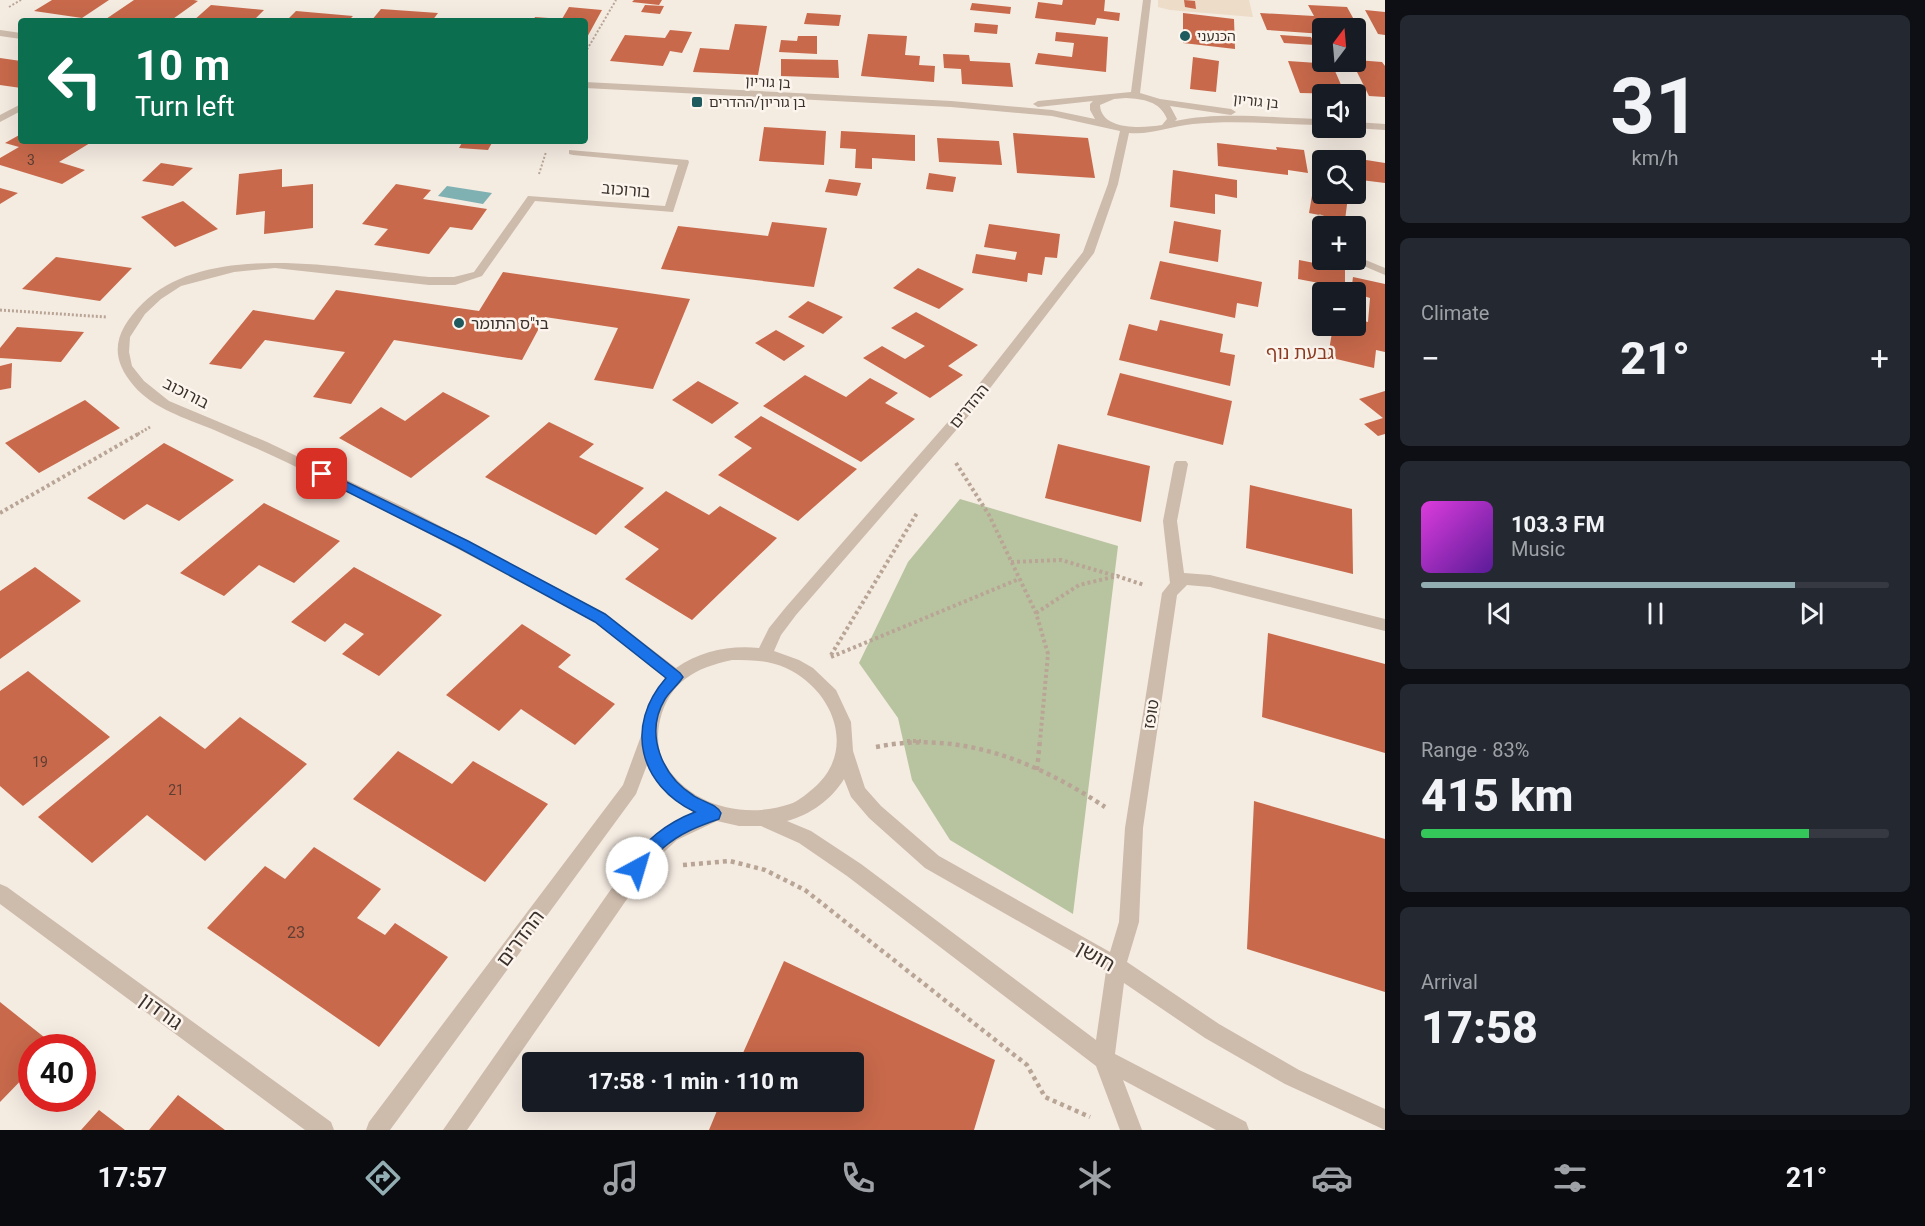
<!DOCTYPE html>
<html lang="en">
<head>
<meta charset="utf-8">
<style>
	body { margin:0; font-family:Roboto,"Noto Sans Hebrew",sans-serif; background:#242831; color:#f1f3f6; height:100vh; display:flex; flex-direction:column; font-size:22px; white-space:nowrap }
	* { box-sizing:border-box; margin:0 }
	p { font-size:20px; color:#9ea1a6 }
	.icon { flex:none; width:33px; height:33px; fill:none; stroke:currentColor; stroke-width:2; stroke-linecap:round; stroke-linejoin:round }
	.map { position:relative; flex:1; overflow:hidden }
	.side { display:flex; flex-direction:column; gap:15px; padding:15px; background:#0d0f14; width:540px }
	.side>* { flex:none }
	.guide { position:absolute; left:18px; top:18px; width:570px; height:126px; border-radius:6px; box-shadow:0 6px 24px #0002; background:#0b6e4f; color:#fff; overflow:hidden }
	.needle { width:39px; rotate:16deg }
	.buttons { position:absolute; left:1312px; top:18px; display:grid; gap:12px }
	.buttons a { display:grid; place-items:center; width:54px; height:54px; border-radius:6px; background:#171b24; box-shadow:0 6px 24px #0002; font-size:30px }
	.speed { position:absolute; left:18px; top:1034px; display:flex; gap:12px; font-size:30px; font-weight:700; text-align:center }
	.speed>* { display:grid; place-content:center; width:78px; height:78px; border-radius:50%; background:#171b24; box-shadow:0 6px 24px #0002; line-height:1 }
	.speed .limit { border:9px solid #d22; background:#fff; color:#111 }
	.pin { position:absolute; display:grid; place-items:center; width:51px; height:51px; color:#fff; margin:-26px; border-radius:12px; box-shadow:0 3px 9px #0006 }
	.me { position:absolute; width:66px; margin:-33px; rotate:39deg; stroke-linejoin:round; filter:drop-shadow(0 0 4px #0008) }
	.turn { display:flex; align-items:center; gap:21px; height:126px; padding:0 18px; font-size:27px }
	.turn .icon { width:78px; height:78px; stroke-width:2.5 }
	.turn b { display:block; font-size:42px; line-height:51px }
	.big { font-size:45px; font-weight:800; line-height:1.1 }
	.side .card { flex:1; display:flex; flex-direction:column; justify-content:center; gap:9px; min-width:0; padding:0 21px; border-radius:9px; background:#242831 }
	.side .dial { align-items:center; gap:0 }
	.dial b { font-size:78px; line-height:1 }
	.song { display:flex; align-items:center; gap:18px }
	.cover { width:72px; height:72px; border-radius:9px; background:linear-gradient(135deg,hsl(300 70% 55%),hsl(270 70% 35%)) }
	.played { height:6px; border-radius:3px; background:linear-gradient(90deg,#92aeb2 80%,#363941 80%) }
	.keys { display:flex; justify-content:space-around; direction:ltr }
	.heat { display:flex; justify-content:space-between; align-items:center; font-size:33px; direction:ltr }
	.charge { height:9px; border-radius:4px; background:linear-gradient(90deg,#34c759 83%,#363941 0) }
	.trip { position:absolute; left:522px; top:1052px; width:342px; height:60px; border-radius:6px; background:#171b24; box-shadow:0 6px 24px #0002; font-weight:800; line-height:60px; text-align:center }
	.dock { display:flex; height:96px; justify-content:space-around; align-items:center; background:#090b0e; color:#9ea1a6 }
	.dock .icon { width:42px; height:42px }
	.dock .selected { color:#92aeb2 }
	.dock b { font-size:27px; color:#f1f3f6 }
	main { display:flex; flex:1; min-height:0 }
	.map>svg:first-child { display:block }
	.green { fill:#b8c4a0 }
	.plaza { fill:#ecdcc8 }
	.water { fill:#7fb0b2 }
	.building { fill:#c8694b }
	.lines { fill:none; stroke-linecap:round; stroke-linejoin:round }
	.path-far3 { stroke:#b9a596; stroke-width:2; stroke-dasharray:2 2; stroke-linecap:butt }
	.path-far2 { stroke:#b9a596; stroke-width:3; stroke-dasharray:2 2; stroke-linecap:butt }
	.path-far1 { stroke:#b9a596; stroke-width:4; stroke-dasharray:3 3; stroke-linecap:butt }
	.path { stroke:#b9a596; stroke-width:4.5; stroke-dasharray:4 4; stroke-linecap:butt }
	.minor { fill:#cdbbac; fill-rule:evenodd }
	.route { fill:#1a73e8; stroke:#114b97; stroke-width:1.5 }
	.poi-dot { fill:#1f5a5e; stroke:#fbf5ee; stroke-width:2 }
	.labels { text-anchor:middle; dominant-baseline:central; stroke-width:5; stroke-linejoin:round; paint-order:stroke }
	.far-poi-label { font-size:14px; fill:#3b302b; stroke:#fbf5ee; text-anchor:start }
	.far-street-label { font-size:14px; fill:#3b302b; stroke:#fbf5ee }
	.number-label { font-size:14px; fill:#5e3e33 }
	.street-label { font-size:16px; fill:#3b302b; stroke:#fbf5ee }
	.poi-label { font-size:16px; fill:#3b302b; stroke:#fbf5ee; text-anchor:start }
	.near-number-label { font-size:16px; fill:#5e3e33 }
	.neighbourhood-label { font-size:18px; fill:#8c3b22; stroke:#fbf5ee }
	.near-street-label { font-size:20px; fill:#3b302b; stroke:#fbf5ee }
</style>
</head>
<body>
<main>
<div class="map">
<svg width="1385" height="1130" viewBox="0 0 1385 1130">
	<rect width="100%" height="100%" fill="#f4ebe1"/>
	<path class="green" d="M960,499L1118,546L1073,914L950,840L912,780L898,718L859,663L908,562Z"/>
	<path class="plaza" d="M1158,0H1249L1253,17L1170,10L1158,7Z"/>
	<path class="water" d="M447,186L492,193L483,204L438,196Z"/>
	<path class="building" d="M52,0H109L82,18L34,11Z
		M134,0H194L198,1L170,21H103Z
		M634,0H662L659,5L632,2Z
		M1063,0H1105L1104,11L1120,13L1119,21L1097,18L1095,25L1035,18L1038,2L1062,5Z
		M1184,0L1195,1L1196,9L1185,7Z
		M972,3L1011,7L1010,14L970,10Z
		M211,5L264,10L253,21H193Z
		M645,5L664,6L660,14L641,12Z
		M1308,5L1347,7L1363,36H1356V28H1323V34L1267,30L1260,13L1314,16Z
		M569,7L602,10L585,41V21H533L535,17L562,19Z
		M381,9L438,13L432,21H371Z
		M1365,10L1385,12V35L1378,34Z
		M296,11L353,16L348,21H286Z
		M807,13L841,15L839,26L804,24Z
		M1183,13L1234,19L1235,49L1183,43Z
		M975,23L998,25L997,34L974,32Z
		M735,24L767,26L758,75L693,72L700,48L729,50Z
		M670,30L692,32L682,53L670,51L663,66L610,61L625,35L665,38Z
		M1056,32L1108,37L1106,72L1035,64L1038,53L1072,57L1074,43L1055,41Z
		M868,34L907,36L905,55L920,56L919,65L935,66L934,82L861,76Z
		M1280,35L1311,37L1315,45L1284,43Z
		M798,36H817V54L779,52L781,40L797,41Z
		M943,54L969,55L970,61L1010,63L1013,87L962,84L961,69L944,68Z
		M1193,57L1219,61L1216,92L1190,89Z
		M0,58L21,61V88L0,85Z
		M781,59L838,60L839,78L781,76Z
		M1356,60L1382,62L1385,66V97L1369,96L1352,62Z
		M1288,61L1332,64L1345,94L1300,93Z
		M764,127L826,131L824,165L759,161Z
		M841,131L915,135V161L872,158V169L855,168L856,149L840,148Z
		M1013,133L1088,138L1095,178L1017,173Z
		M21,134V141H81L90,143L59,162L85,170L62,184L0,165V158L19,147L5,143Z
		M937,138L999,141L1002,165L939,162Z
		M463,141H493L488,150L459,148Z
		M1217,143L1277,150L1276,147L1304,150L1308,173L1288,170V175L1218,166Z
		M1341,156L1385,163V183L1361,180V174L1356,173V160H1341Z
		M161,163L193,168L173,186L142,181Z
		M282,169V187L313,184V228L264,234L265,211L236,215L239,174Z
		M1173,170L1237,180V198L1215,194V214L1170,207Z
		M929,173L956,177L953,192L926,189Z
		M829,179L861,183L857,196L825,192Z
		M396,184L431,190L423,199L487,209L472,230L450,227L429,254L374,245L388,229L362,224Z
		M0,188L18,193L0,204Z
		M1313,190L1348,197L1345,220L1309,213Z
		M183,201L218,229L175,247L141,217Z
		M1174,221L1221,230L1218,262L1169,253Z
		M772,222L827,228L814,287L661,269L678,226L768,236Z
		M989,224L1060,234L1057,258L1045,257L1042,275L1028,273L1027,282L972,273L976,254L1015,260L1017,252L984,247Z
		M56,257L132,268L100,301L22,289Z
		M1299,260L1345,269V288L1298,279Z
		M1160,261L1262,282L1258,307L1237,303L1235,318L1150,299Z
		M918,268L964,289L939,309L893,288Z
		M503,272L690,299L653,389L594,380L618,328L545,317L522,360L394,340L351,404L313,397L345,352L265,340L241,369L209,364L253,310L314,320L336,290L479,311Z
		M1353,277L1385,284V352L1376,350L1374,368L1328,357L1333,326H1356V319L1368,322L1370,298L1351,292Z
		M808,301L843,317L823,334L788,317Z
		M916,312L978,345L948,366L963,375L930,398L863,358L882,346L905,359L925,346L891,328Z
		M1160,320L1223,334L1220,352L1235,355L1230,386L1119,360L1129,324L1157,331Z
		M17,327L84,332L61,362L0,358V348Z
		M776,330L805,346L784,361L755,343Z
		M12,363L11,388L0,390V366Z
		M1120,373L1232,401L1223,445L1107,415Z
		M805,375L846,397L870,378L898,393L885,403L915,419L861,462L763,406Z
		M698,381L739,403L712,424L672,400Z
		M1385,391V434L1378,436L1364,424L1383,418L1359,399Z
		M443,392L490,416L411,478L339,438L381,407L405,421Z
		M85,400L120,428L39,473L5,443Z
		M761,416L857,469L798,521L718,475L752,448L734,437Z
		M549,422L594,444L579,457L644,488L596,535L485,477Z
		M164,443L234,480L179,521L147,504L124,520L87,498Z
		M1058,444L1150,466L1141,522L1045,498Z
		M1250,485L1352,509L1353,574L1246,548Z
		M666,491L709,515L720,506L777,538L692,620L625,579L659,549L624,527Z
		M264,503L340,541L294,583L259,565L224,596L180,573Z
		M35,567L81,601L0,659V591Z
		M354,567L442,615L379,676L342,654L364,634L345,623L325,642L291,622Z
		M522,624L571,655L558,667L615,704L575,745L521,709L499,731L446,695Z
		M1268,633L1385,664V753L1262,717Z
		M28,671L110,737L23,806L0,786V691Z
		M160,716L205,749L240,717L307,764L205,861L147,815L92,863L38,817Z
		M398,751L452,784L473,761L548,804L485,882L353,799Z
		M1254,801L1385,839V992L1247,949Z
		M314,847L381,889L357,918L385,935L395,923L448,957L379,1047L207,928L265,866L285,879Z
		M784,961L995,1060L974,1130H709L721,1101H854V1062H739Z
		M0,1002L54,1045L32,1047V1069L0,1102Z
		M178,1095L225,1130H149Z
		M99,1110L125,1130H81Z"/>
	<g class="lines">
		<path class="path-far3" d="M9,7L21,0
			M585,53L616,0
			M539,174L546,152"/>
		<path class="path-far2" d="M0,310L106,317
			M138,434L150,427"/>
		<path class="path-far1" d="M956,463L989,515L1036,613L1048,654L1040,741
			M0,513L140,433
			M1011,562L1061,560L1116,576
			M1036,613L1079,585L1117,576L1144,585
			M831,655L917,513
			M831,657L1019,579
			M907,741H921"/>
		<path class="path" d="M876,747C959,730 1036,761 1105,807
			M1037,770L1040,740
			M683,865L730,861L765,870L805,890L1027,1065L1045,1097L1090,1117"/>
		<path class="minor" d="M1143,0H1151L1140,93L1160,99L1231,109L1236,112L1231,115L1170,106L1177,119L1175,121C1221,111 1272,118 1318,119L1323,122L1318,125C1277,124 1234,120 1193,124C1171,126 1152,135 1129,133L1118,184L1094,253L971,413L796,615L781,635L774,651L799,660L813,668L836,690L851,722L853,751L865,788L881,806L939,856L1110,952L1119,922L1125,828L1162,593L1170,583L1163,521L1174,464L1176,461H1186L1188,464L1177,521L1184,573L1210,575L1385,619V631L1210,587L1187,585L1177,595L1143,828L1139,922L1127,962L1219,1024L1299,1070L1385,1109V1130L1285,1084L1205,1038L1124,983L1115,1054L1246,1122L1249,1130H1216L1123,1080L1142,1130H1120L1096,1066L847,876L799,843L761,826H739L717,821L677,840L652,863L467,1130H443L630,862L664,828L696,812C672,800 661,788 647,765L636,794L390,1130H366L369,1122L623,785L641,736L648,704L665,678C641,660 619,638 594,622C566,604 534,590 505,574C433,535 360,498 286,462C261,450 237,440 212,429C185,418 154,409 134,386C107,355 116,330 143,303C208,239 347,269 429,277H454L474,272L528,196L665,206L678,165L573,155L569,154V150L688,160L689,162L673,212L535,201L482,276L455,285H429L275,268L234,272L181,286L161,299L145,314L130,337L129,352L132,366L144,381L169,401L267,442L408,509L606,614L676,668C700,651 730,645 759,648L769,628L786,607L961,407L1083,252L1108,184L1120,131L1052,116L951,107L585,88V82L951,101L1052,110L1095,119L1090,110V104L1093,101L1038,107L1033,104L1038,101L1131,92ZM1126,98C1143,99 1160,101 1167,119L1162,125C1144,128 1101,131 1100,105L1114,99ZM732,660C751,660 768,660 786,668C832,689 857,748 816,786C808,793 799,801 790,804C744,820 686,805 663,760C657,748 657,733 660,720C670,681 695,668 732,660ZM844,779L851,797L869,818L925,868L1106,971L1096,1040L861,864L811,831L787,821C810,815 832,799 844,779Z
			M0,30L21,33V39L0,36Z
			M21,104V111L0,122V115Z
			M1356,122L1385,124V130L1354,128Z
			M1320,214L1325,217L1323,248L1313,243L1315,217Z
			M1356,256L1385,268V275L1352,261L1351,260H1356Z
			M0,884L7,887L331,1122L334,1130H305L0,904Z"/>
	</g>
	<path class="route" d="M322,470L468,541L605,614L680,673L683,677C678,685 670,691 665,699C644,734 662,776 694,796C703,802 717,804 721,813L719,819C699,826 680,833 663,848C654,857 649,871 637,876L631,874L629,868C640,842 669,822 695,812C639,785 624,726 666,678L595,622L459,548L318,477L316,474Z"/>
	<g class="poi-dot">
		<circle cx="1185" cy="36" r="6"/>
		<rect x="691" y="96" width="12" height="12" rx="3"/>
		<circle cx="459" cy="323" r="6"/>
	</g>
	<g class="labels">
		<g class="far-poi-label">
			<text x="1197" y="36">הכנעני</text>
			<text x="709" y="102">בן גוריון/ההדרים</text>
		</g>
		<g class="far-street-label">
			<text transform="translate(768 82) rotate(3)">בן גוריון</text>
			<text transform="translate(1256 101) rotate(6)">בן גוריון</text>
		</g>
		<g class="number-label">
			<text x="31" y="160">3</text>
			<text x="40" y="762">19</text>
			<text x="176" y="790">21</text>
		</g>
		<g class="street-label">
			<text transform="translate(626 190) rotate(5)">בורוכוב</text>
			<text transform="translate(186 393) rotate(27)">בורוכוב</text>
			<text transform="translate(969 406) rotate(-51)">ההדרים</text>
			<text transform="translate(1151 714) rotate(-81)">טופז</text>
		</g>
		<g class="poi-label">
			<text x="471" y="323">בי"ס התומר</text>
		</g>
		<g class="near-number-label">
			<text x="296" y="932">23</text>
		</g>
		<g class="neighbourhood-label">
			<text x="1300" y="352">גבעת נוף</text>
		</g>
		<g class="near-street-label">
			<text transform="translate(520 938) rotate(-53)">ההדרים</text>
			<text transform="translate(1096 956) rotate(30)">חושן</text>
			<text transform="translate(161 1011) rotate(36)">גורדון</text>
		</g>
	</g>
</svg>
<div class="buttons">
<a><svg class="needle" viewBox="-14 -14 28 28"><path d="M0-13l5 13h-10z" fill="#e53935"/><path d="M0 13l5-13h-10z" fill="#9ea1a6"/></svg></a>
<a><svg class="icon" aria-label="sound" viewBox="0 0 24 24"><path d="M4 9h4l5-4v14l-5-4H4zM17 9q2 3 0 6"/></svg></a>
<a><svg class="icon" aria-label="search" viewBox="0 0 24 24"><circle cx="10" cy="10" r="6"/><path d="M15 15l6 6"/></svg></a>
<a>+</a>
<a>−</a>
</div>
<div class="speed"><div class="limit">40</div></div>
<div class="pin" style="left:322px;top:474px;background:#d93025"><svg class="icon" aria-label="arrive" viewBox="0 0 24 24"><path d="M6 21V4h12l-3 4 3 4H6"/></svg></div>
<svg class="me" style="left:637px;top:868px" viewBox="-20 -20 40 40"><circle r="19" fill="#fff"/><path d="M0-13L10 11 0 6-10 11z" fill="#1a73e8"/></svg>
<div class="trip">17:58 · 1 min · 110 m</div>
<div class="guide">
<div class="turn"><svg class="icon" aria-label="left" viewBox="0 0 24 24"><path d="M17 20v-9H6M10 6l-5 5 5 5"/></svg><div><b>10 m</b>Turn left</div></div>
</div>
</div>
<section class="side">
<div class="card dial"><b>31</b><p>km/h</p></div>
<div class="card"><p>Climate</p>
<div class="heat"><a>−</a><b class="big">21°</b><a>+</a></div>
</div>
<div class="card">
<div class="song"><i class="cover"></i><div><b>103.3 FM</b><p>Music</p></div></div>
<div class="played"></div>
<div class="keys"><svg class="icon" aria-label="previous" viewBox="0 0 24 24"><path d="M18 5L8 12l10 7zM5 5v14"/></svg><svg class="icon" aria-label="pause" viewBox="0 0 24 24"><path d="M8 5v14M16 5v14"/></svg><svg class="icon" aria-label="next" viewBox="0 0 24 24"><path d="M6 5l10 7-10 7zM19 5v14"/></svg></div>
</div>
<div class="card"><p>Range · 83%</p><b class="big">415 km</b><div class="charge"></div></div>
<div class="card"><p>Arrival</p><b class="big">17:58</b></div>
</section>
</main>
<nav class="dock">
<b>17:57</b>
<svg class="icon selected" aria-label="directions" viewBox="0 0 24 24"><path d="M12 3l9 9-9 9-9-9zM9 14v-3h6M13 9l2 2-2 2"/></svg>
<svg class="icon" aria-label="music" viewBox="0 0 24 24"><path d="M9 18V5l10-2v13"/><circle cx="6" cy="18" r="3"/><circle cx="16" cy="16" r="3"/></svg>
<svg class="icon" aria-label="phone" viewBox="0 0 24 24"><path d="M5 4h4l2 5-3 2q2 4 5 5l2-3 5 2v4C11 20 4 13 5 4z"/></svg>
<svg class="icon" aria-label="climate" viewBox="0 0 24 24"><path d="M12 3v18M4 7l16 10M4 17L20 7"/></svg>
<svg class="icon" aria-label="car" viewBox="0 0 24 24"><path d="M5 17H2v-5l4-1 3-4h7l3 4 3 1v5h-3M9 17h6M6 11h13"/><circle cx="7" cy="17" r="2"/><circle cx="17" cy="17" r="2"/></svg>
<svg class="icon" aria-label="filters" viewBox="0 0 24 24"><path d="M4 7h16M4 17h16"/><circle cx="9" cy="7" r="2"/><circle cx="15" cy="17" r="2"/></svg>
<b>21°</b>
</nav>
</body>
</html>
